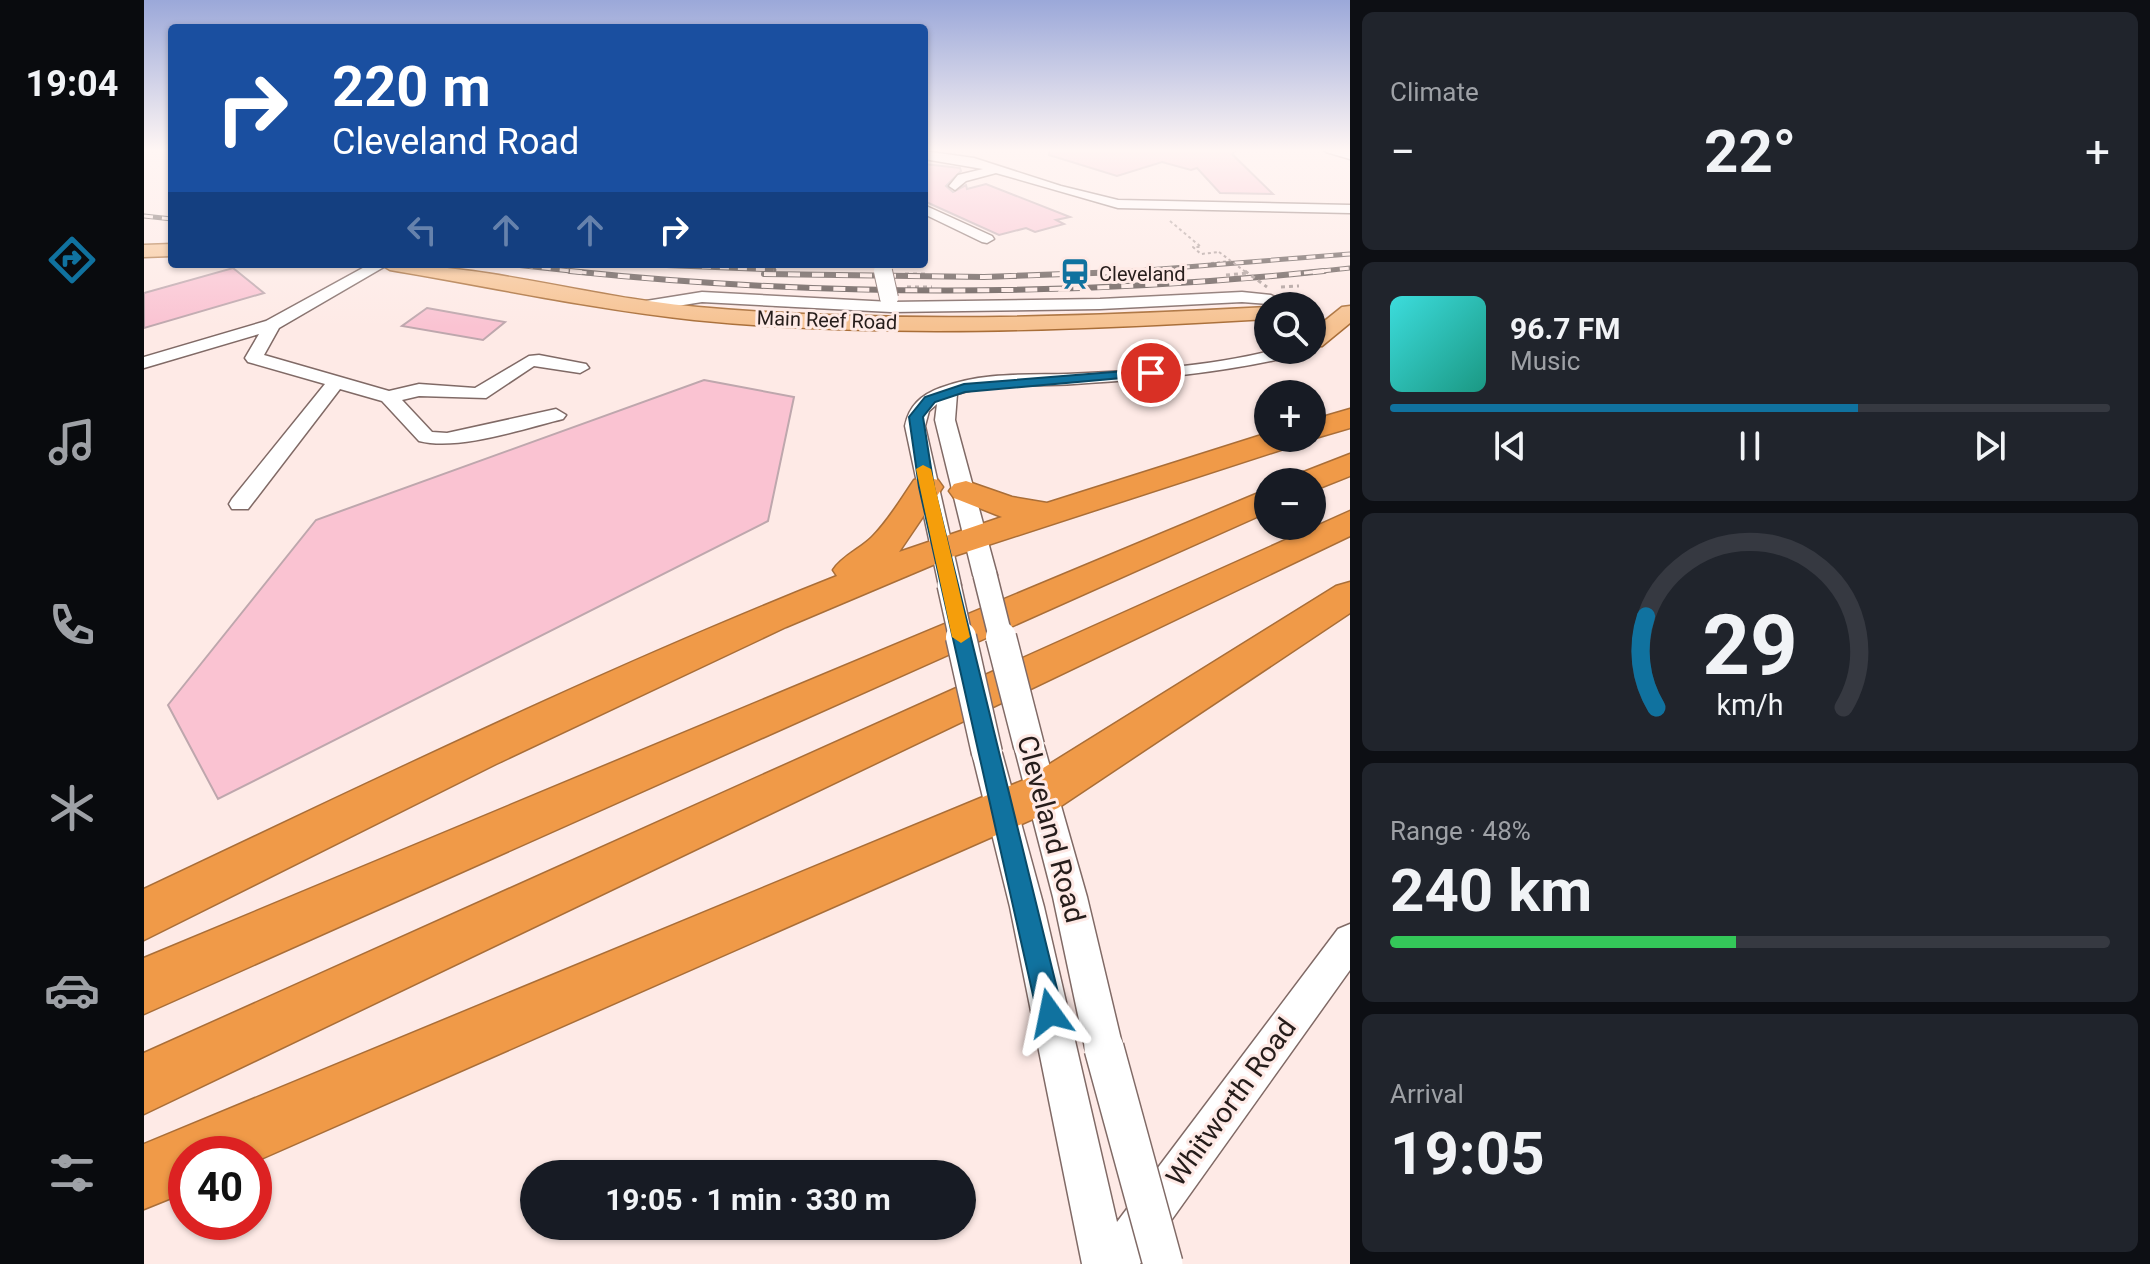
<!DOCTYPE html>
<html lang="en">
<head>
<meta charset="utf-8">
<style>
	body { margin:0; font-family:Roboto,sans-serif; background:#20242c; color:#f1f3f6; height:100vh; display:flex; flex-direction:column; font-size:30px; white-space:nowrap }
	* { box-sizing:border-box; margin:0 }
	p { font-size:26px; color:#9ea1a6 }
	.icon { flex:none; width:44px; height:44px; fill:none; stroke:currentColor; stroke-width:2; stroke-linecap:round; stroke-linejoin:round }
	.map { position:relative; flex:1; overflow:hidden }
	.details { display:flex; flex-direction:column; gap:12px; padding:12px; background:#0d0f14; width:800px }
	.details>* { flex:none }
	.top-card { position:absolute; left:24px; top:24px; width:760px; height:244px; border-radius:8px; box-shadow:0 2px 6px #0004; background:#1a4fa0; color:#fff; overflow:hidden }
	.buttons { position:absolute; left:1110px; top:292px; display:grid; gap:16px }
	.buttons a { display:grid; place-items:center; width:72px; height:72px; border-radius:50%; background:#171b24; box-shadow:0 2px 6px #0004; font-size:40px }
	.speed { position:absolute; left:24px; top:1136px; display:flex; gap:16px; font-size:40px; font-weight:700; text-align:center }
	.speed>* { display:grid; place-content:center; width:104px; height:104px; border-radius:50%; background:#171b24; box-shadow:0 2px 6px #0004; line-height:1 }
	.speed .limit { border:12px solid #d22; background:#fff; color:#111 }
	.pin { position:absolute; display:grid; place-items:center; width:68px; height:68px; color:#fff; margin:-34px; border:4px solid #fff; border-radius:50%; box-shadow:0 2px 8px #0007 }
	.me { position:absolute; width:88px; margin:-44px; rotate:348deg; stroke-linejoin:round; filter:drop-shadow(0 0 6px #0008) }
	.turn { display:flex; align-items:center; gap:28px; height:168px; padding:0 32px; font-size:36px }
	.turn .icon { width:104px; height:104px; stroke-width:2.5 }
	.turn b { display:block; font-size:56px; line-height:68px }
	.lanes { display:flex; align-items:center; height:76px; padding:0 32px; background:#0003; justify-content:center; gap:40px; direction:ltr }
	.lanes .off { opacity:.35 }
	.big { font-size:60px; font-weight:700; line-height:1.1 }
	.details .tile { flex:1; display:flex; flex-direction:column; justify-content:center; gap:12px; min-width:0; padding:0 28px; border-radius:12px; background:#20242c }
	.details .dial { align-items:center; gap:0 }
	.dial svg { height:208px; overflow:visible; fill:none; stroke:#363941; stroke-width:7; stroke-linecap:round; text-anchor:middle }
	.dial text { fill:#f1f3f6; stroke:none }
	.song { display:flex; align-items:center; gap:24px }
	.cover { width:96px; height:96px; border-radius:12px; background:linear-gradient(135deg,hsl(180 70% 55%),hsl(170 70% 35%)) }
	.played { height:8px; border-radius:4px; background:linear-gradient(90deg,#10729f 65%,#363941 65%) }
	.keys { display:flex; justify-content:space-around; direction:ltr }
	.heat { display:flex; justify-content:space-between; align-items:center; font-size:44px; direction:ltr }
	.charge { height:12px; border-radius:6px; background:linear-gradient(90deg,#34c759 48%,#363941 0) }
	.trip { position:absolute; left:376px; top:1160px; width:456px; height:80px; border-radius:40px; background:#171b24; box-shadow:0 2px 6px #0004; font-weight:700; line-height:80px; text-align:center }
	main { display:flex; flex:1; min-height:0 }
	.dock { display:flex; flex-direction:column; width:144px; justify-content:space-around; align-items:center; background:#090b0e; color:#9ea1a6 }
	.dock .icon { width:56px; height:56px }
	.dock .active { color:#10729f }
	.dock b { font-size:36px; color:#f1f3f6 }
	.map>svg:first-child { display:block }
	.building { fill:#fac3d2; stroke:#bea7ad; stroke-width:2 }
	.lines { fill:none; stroke-linecap:round; stroke-linejoin:round }
	.minor-casing { stroke:#806a66; stroke-width:3 }
	.major-casing { stroke:#a96e38; stroke-width:3 }
	.highway-casing { stroke:#a96e38; stroke-width:3 }
	.path-far1 { stroke:#aa9a97; stroke-width:2; stroke-dasharray:3 3; stroke-linecap:butt }
	.path { stroke:#aa9a97; stroke-width:3; stroke-dasharray:4 4; stroke-linecap:butt }
	.minor { fill:#fff; fill-rule:evenodd }
	.major { fill:#f6c291; fill-rule:evenodd }
	.highway { fill:#f09a48; fill-rule:evenodd }
	.rail-far1-casing { stroke:#635754; stroke-width:5 }
	.rail-casing { stroke:#635754; stroke-width:6 }
	.rail-far1 { stroke:#feeae6; stroke-width:3; stroke-dasharray:9; stroke-linecap:butt }
	.rail { stroke:#feeae6; stroke-width:4; stroke-dasharray:12; stroke-linecap:butt }
	.minor-bridge-far4-casing { stroke:#806a66; stroke-width:15; stroke-linecap:butt }
	.minor-bridge-far3-casing { stroke:#806a66; stroke-width:20; stroke-linecap:butt }
	.minor-bridge-far2-casing { stroke:#806a66; stroke-width:26; stroke-linecap:butt }
	.minor-bridge-far1-casing { stroke:#806a66; stroke-width:33; stroke-linecap:butt }
	.minor-bridge-casing { stroke:#806a66; stroke-width:42; stroke-linecap:butt }
	.path-bridge-far1 { stroke:#aa9a97; stroke-width:2; stroke-dasharray:3 3; stroke-linecap:butt }
	.path-bridge { stroke:#aa9a97; stroke-width:3; stroke-dasharray:4 4; stroke-linecap:butt }
	.minor-bridge-far4 { stroke:#fff; stroke-width:13 }
	.minor-bridge-far3 { stroke:#fff; stroke-width:18 }
	.minor-bridge-far2 { stroke:#fff; stroke-width:23 }
	.minor-bridge-far1 { stroke:#fff; stroke-width:30 }
	.minor-bridge { stroke:#fff; stroke-width:39 }
	.route { fill:#10729f; stroke:#0a4a67; stroke-width:2 }
	.slow { fill:#f59e0b }
	.labels { text-anchor:middle; dominant-baseline:central; stroke-width:6; stroke-linejoin:round; paint-order:stroke }
	.far-poi-label { font-size:20px; fill:#261d1b; stroke:#feeae6; text-anchor:start }
	.far-street-label { font-size:20px; fill:#261d1b; stroke:#feeae6 }
	.near-street-label { font-size:28px; fill:#261d1b; stroke:#feeae6 }
</style>
</head>
<body>
<main>
<nav class="dock">
<b>19:04</b>
<svg class="icon active" aria-label="directions" viewBox="0 0 24 24"><path d="M12 3l9 9-9 9-9-9zM9 14v-3h6M13 9l2 2-2 2"/></svg>
<svg class="icon" aria-label="music" viewBox="0 0 24 24"><path d="M9 18V5l10-2v13"/><circle cx="6" cy="18" r="3"/><circle cx="16" cy="16" r="3"/></svg>
<svg class="icon" aria-label="phone" viewBox="0 0 24 24"><path d="M5 4h4l2 5-3 2q2 4 5 5l2-3 5 2v4C11 20 4 13 5 4z"/></svg>
<svg class="icon" aria-label="climate" viewBox="0 0 24 24"><path d="M12 3v18M4 7l16 10M4 17L20 7"/></svg>
<svg class="icon" aria-label="car" viewBox="0 0 24 24"><path d="M5 17H2v-5l4-1 3-4h7l3 4 3 1v5h-3M9 17h6M6 11h13"/><circle cx="7" cy="17" r="2"/><circle cx="17" cy="17" r="2"/></svg>
<svg class="icon" aria-label="filters" viewBox="0 0 24 24"><path d="M4 7h16M4 17h16"/><circle cx="9" cy="7" r="2"/><circle cx="15" cy="17" r="2"/></svg>
</nav>
<div class="map">
<svg width="1206" height="1264" viewBox="0 0 1206 1264">
	<rect width="100%" height="100%" fill="#feeae6"/>
	<path class="building" d="M905,150H1093L1088,154L1129,194L1076,193L1053,168L1047,170L1018,162L973,176L905,155Z
		M780,164L816,168L817,171L802,186L809,192L822,185L823,189L842,184L926,217L912,220L920,224L891,232L882,228L855,235L780,201Z
		M89,268L120,293L0,328V293Z
		M283,308L361,322L339,340L258,326Z
		M560,380L650,397L624,521L74,799L24,705L172,520Z"/>
	<g class="lines">
		<defs>
			<path id="minor" d="M1180,150L1206,151V159L1182,152Z
				M780,151L830,158L917,186L974,200L1206,205V213L974,208L852,173L822,181L811,190L805,186L814,175L839,169L780,159Z
				M780,205L848,236L850,239L843,243L838,242L780,214Z
				M226,264H245L135,328L120,355L245,391L275,384L331,388L385,356L395,355L442,364L445,368L436,373L390,366L342,398L275,396L258,400L288,432L303,433L412,409L422,415L419,419C378,429 315,451 275,441L238,401L196,389L104,509H88L85,504L88,499L181,384L104,362L101,358L115,334L0,368V357L122,321Z
				M558,292L747,302L956,299L1098,292L1127,295L1149,306L1098,302L956,309L747,312L558,302L502,311L494,306L502,301Z
				M1130,350H1160L1157,354C1082,373 1007,379 930,384C892,387 851,382 813,394L811,420L853,575L850,581H832L829,575L791,420L793,404L785,411L781,426L817,585L814,591L805,593L796,591L761,426C765,406 777,395 796,388C837,372 881,375 923,374C992,371 1064,367 1130,350Z
				M885,734L895,738L900,746L943,897L979,1048L974,1062L960,1067L946,1062L941,1048L909,897L870,746L875,738Z
				M843,741L853,745L858,753L900,907L973,1222L1194,929L1206,924V970L996,1264H938L866,907L828,753L833,745Z"/>
			<path id="major" d="M28,244V256L0,257V245Z
				M236,264C343,264 448,298 554,307C744,324 934,317 1124,307V319C933,330 741,339 550,320C448,309 347,287 246,270Z
				M1206,306V323L1178,346L1168,347V331L1198,307Z"/>
			<path id="highway" d="M1206,409V428L1168,439L1163,438H1168V420Z
				M1124,433V438H1157L1152,445L810,556L642,627L352,764L0,940V889C229,781 458,669 693,576L689,570C698,556 716,549 728,537C745,520 757,499 770,480L782,477L794,480L799,487L755,552L858,517L810,498L805,491L810,484L822,481L868,497L903,503Z
				M1206,454V476L1168,491V482H1147L1152,475Z
				M1124,489V512L0,1014V958Z
				M1206,511V536L0,1114V1053Z
				M1206,582V613L914,808L110,1162V1154H42V1192L0,1209V1144L880,780L1192,586Z"/>
		</defs>
		<use href="#minor" class="minor-casing"/>
		<use href="#major" class="major-casing"/>
		<use href="#highway" class="highway-casing"/>
		<path class="path-far1" d="M1026,221L1057,247H1049L1057,254L1075,252
			M1067,263L1087,261"/>
		<path class="path" d="M761,274H782
			M1082,275L1104,273
			M763,287H788
			M1137,287L1155,286"/>
		<use href="#minor" class="minor"/>
		<use href="#major" class="major"/>
		<use href="#highway" class="highway"/>
		<defs>
			<path id="rail-far1" d="M0,216L28,219
				M362,264L445,273
				M486,264L630,270
				M965,273L1206,254
				M1160,273L1206,268"/>
			<path id="rail" d="M426,271C677,297 929,297 1180,271
				M620,274L840,277L1005,271"/>
		</defs>
		<use href="#rail-far1" class="rail-far1-casing"/>
		<use href="#rail" class="rail-casing"/>
		<use href="#rail-far1" class="rail-far1"/>
		<use href="#rail" class="rail"/>
		<defs>
			<path id="minor-bridge-far4" d="M738,264L740,273"/>
			<path id="minor-bridge-far3" d="M739,271L745,298"/>
			<path id="minor-bridge-far2" d="M841,575L857,639
				M805,585L817,639"/>
			<path id="minor-bridge-far1" d="M817,637L843,753
				M857,637L885,746"/>
			<path id="minor-bridge" d="M960,1048L1019,1264"/>
		</defs>
		<use href="#minor-bridge-far4" class="minor-bridge-far4-casing"/>
		<use href="#minor-bridge-far3" class="minor-bridge-far3-casing"/>
		<use href="#minor-bridge-far2" class="minor-bridge-far2-casing"/>
		<use href="#minor-bridge-far1" class="minor-bridge-far1-casing"/>
		<use href="#minor-bridge" class="minor-bridge-casing"/>
		<path class="path-bridge-far1" d="M1075,252L1103,273"/>
		<path class="path-bridge" d="M1101,271L1123,287"/>
		<use href="#minor-bridge-far4" class="minor-bridge-far4"/>
		<use href="#minor-bridge-far3" class="minor-bridge-far3"/>
		<use href="#minor-bridge-far2" class="minor-bridge-far2"/>
		<use href="#minor-bridge-far1" class="minor-bridge-far1"/>
		<use href="#minor-bridge" class="minor-bridge"/>
	</g>
	<linearGradient id="sky" x2="0" y2="1"><stop stop-color="#9ba8d9"/><stop offset="0.46" stop-color="#fff6f4"/><stop offset="1" stop-color="#fff6f4" stop-opacity="0"/></linearGradient>
	<rect width="1206" height="327" fill="url(#sky)"/>
	<path class="route" d="M1007,369L1011,370V375L821,392L791,402L779,417L790,487L919,1013L916,1023L906,1026L897,1023L893,1013L775,487L765,417L781,397L820,384Z"/>
	<path class="slow" d="M779,465L787,469L826,637L817,643L808,637L772,469Z"/>
	<defs>
		<symbol id="station-bare" viewBox="-9 -9 18 18"><path d="M-3-6H3Q5-6 5-4V2Q5 4 3 4L4.5 6H3L1.5 4h-3L-3 6H-4.5L-3 4Q-5 4-5 2V-4Q-5-6-3-6ZM-3.5-4v3h7v-3ZM-3.5 1v1.5H-2V1ZM2 1v1.5H3.5V1Z" fill="#10729f" stroke="#feeae6" stroke-width="2.5" paint-order="stroke"/></symbol>
	</defs>
	<g fill-rule="evenodd">
		<use href="#station-bare" x="909" y="252" width="44" height="44"/>
	</g>
	<g class="labels">
		<g class="far-poi-label">
			<text x="955" y="274">Cleveland</text>
		</g>
		<g class="far-street-label">
			<text transform="translate(683 320) rotate(2)">Main Reef Road</text>
		</g>
		<g class="near-street-label">
			<text transform="translate(907 829) rotate(75)">Cleveland Road</text>
			<text transform="translate(1087 1102) rotate(-54)">Whitworth Road</text>
		</g>
	</g>
</svg>
<div class="buttons">
<a><svg class="icon" aria-label="search" viewBox="0 0 24 24"><circle cx="10" cy="10" r="6"/><path d="M15 15l6 6"/></svg></a>
<a>+</a>
<a>−</a>
</div>
<div class="speed"><div class="limit">40</div></div>
<div class="pin" style="left:1007px;top:373px;background:#d93025"><svg class="icon" aria-label="arrive" viewBox="0 0 24 24"><path d="M6 21V4h12l-3 4 3 4H6"/></svg></div>
<svg class="me" style="left:906px;top:1013px" viewBox="-20 -20 40 40"><path d="M0-17L14 15 0 8-14 15z" fill="#10729f" stroke="#fff" stroke-width="4"/></svg>
<div class="trip">19:05 · 1 min · 330 m</div>
<div class="top-card">
<div class="turn"><svg class="icon" aria-label="right" viewBox="0 0 24 24"><path d="M7 20v-9h11M14 6l5 5-5 5"/></svg><div><b>220 m</b>Cleveland Road</div></div>
<div class="lanes"><svg class="icon off" aria-label="left" viewBox="0 0 24 24"><path d="M17 20v-9H6M10 6l-5 5 5 5"/></svg><svg class="icon off" aria-label="ahead" viewBox="0 0 24 24"><path d="M12 20V5M6 11l6-6 6 6"/></svg><svg class="icon off" aria-label="ahead" viewBox="0 0 24 24"><path d="M12 20V5M6 11l6-6 6 6"/></svg><svg class="icon" aria-label="right" viewBox="0 0 24 24"><path d="M7 20v-9h11M14 6l5 5-5 5"/></svg></div>
</div>
</div>
<section class="details">
<div class="tile"><p>Climate</p>
<div class="heat"><a>−</a><b class="big">22°</b><a>+</a></div>
</div>
<div class="tile">
<div class="song"><i class="cover"></i><div><b>96.7 FM</b><p>Music</p></div></div>
<div class="played"></div>
<div class="keys"><svg class="icon" aria-label="previous" viewBox="0 0 24 24"><path d="M18 5L8 12l10 7zM5 5v14"/></svg><svg class="icon" aria-label="pause" viewBox="0 0 24 24"><path d="M8 5v14M16 5v14"/></svg><svg class="icon" aria-label="next" viewBox="0 0 24 24"><path d="M6 5l10 7-10 7zM19 5v14"/></svg></div>
</div>
<div class="tile dial"><svg viewBox="0 0 100 80">
<path d="M14 69A42 42 0 1 1 86 69"/>
<path d="M14 69A42 42 0 0 1 10 34" stroke="#10729f"/>
<text x="50" y="56" font-size="32" font-weight="700">29</text>
<text x="50" y="72" font-size="11">km/h</text>
</svg></div>
<div class="tile"><p>Range · 48%</p><b class="big">240 km</b><div class="charge"></div></div>
<div class="tile"><p>Arrival</p><b class="big">19:05</b></div>
</section>
</main>
</body>
</html>
